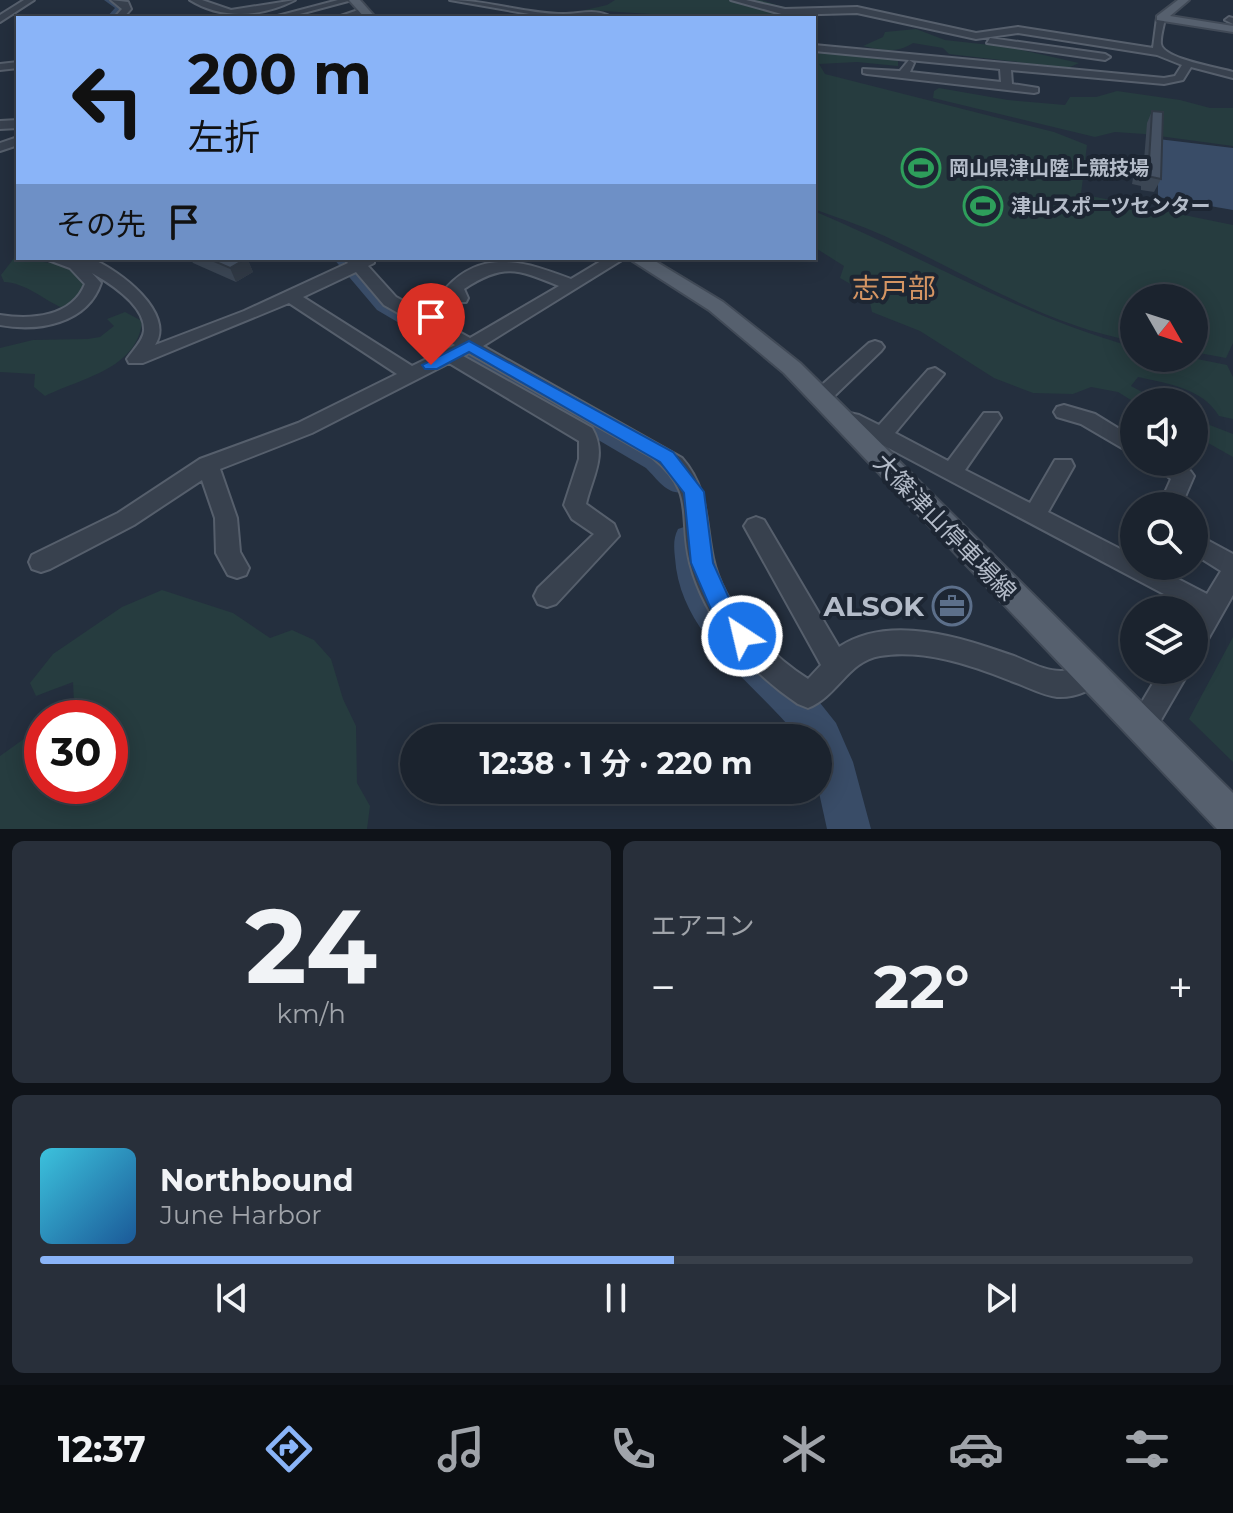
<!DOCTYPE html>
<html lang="ja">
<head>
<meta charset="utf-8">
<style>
	body { margin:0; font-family:Montserrat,"Noto Sans JP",sans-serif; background:#282f3a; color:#f1f3f6; height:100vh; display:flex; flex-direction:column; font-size:30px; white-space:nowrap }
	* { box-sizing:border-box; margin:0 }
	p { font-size:26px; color:#a0a4aa }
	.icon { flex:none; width:44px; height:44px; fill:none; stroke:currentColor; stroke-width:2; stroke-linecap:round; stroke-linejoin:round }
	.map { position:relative; height:829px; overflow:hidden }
	.sheet { display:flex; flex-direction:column; gap:12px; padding:12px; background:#0f1319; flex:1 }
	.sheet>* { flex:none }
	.top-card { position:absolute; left:16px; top:16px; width:800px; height:244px; border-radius:0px; box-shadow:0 4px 20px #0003,0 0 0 2px #39404a; background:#8ab4f8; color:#111; overflow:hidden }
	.needle { width:52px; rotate:129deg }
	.controls { position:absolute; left:1120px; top:284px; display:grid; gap:16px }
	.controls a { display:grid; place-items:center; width:88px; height:88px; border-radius:50%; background:#1b232e; box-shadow:0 4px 20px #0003,0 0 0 2px #39404a; font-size:40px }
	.speed { position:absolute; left:24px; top:700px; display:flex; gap:16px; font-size:40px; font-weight:700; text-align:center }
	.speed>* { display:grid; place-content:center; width:104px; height:104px; border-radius:50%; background:#1b232e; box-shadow:0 4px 20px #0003,0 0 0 2px #39404a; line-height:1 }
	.speed .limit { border:12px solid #d22; background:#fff; color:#111 }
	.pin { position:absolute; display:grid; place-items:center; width:68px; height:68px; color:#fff; margin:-82px -34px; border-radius:50% 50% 50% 0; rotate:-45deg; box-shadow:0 0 8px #0007 }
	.pin .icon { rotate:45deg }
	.me { position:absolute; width:88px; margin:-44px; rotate:325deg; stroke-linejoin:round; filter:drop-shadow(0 0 6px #0008) }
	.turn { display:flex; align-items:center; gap:28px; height:168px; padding:0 40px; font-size:36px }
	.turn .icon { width:104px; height:104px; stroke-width:2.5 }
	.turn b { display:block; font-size:56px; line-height:68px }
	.then { display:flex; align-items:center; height:76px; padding:0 40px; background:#0003; gap:16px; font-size:30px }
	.big { font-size:60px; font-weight:700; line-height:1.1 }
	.sheet .card { flex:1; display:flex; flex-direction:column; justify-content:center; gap:12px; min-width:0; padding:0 28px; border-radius:12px; background:#282f3a }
	.sheet .dial { align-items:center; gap:0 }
	.dial b { font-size:104px; line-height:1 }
	.song { display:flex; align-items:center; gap:24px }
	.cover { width:96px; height:96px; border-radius:12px; background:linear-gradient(135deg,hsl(190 70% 55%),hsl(210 70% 35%)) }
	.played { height:8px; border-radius:4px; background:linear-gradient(90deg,#8ab4f8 55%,#39404a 55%) }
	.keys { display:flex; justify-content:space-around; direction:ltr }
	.heat { display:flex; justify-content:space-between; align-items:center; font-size:44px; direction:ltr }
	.sheet .tiles { flex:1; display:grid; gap:12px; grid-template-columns:1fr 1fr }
	.card:last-child { grid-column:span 2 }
	.trip { position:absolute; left:400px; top:724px; width:432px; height:80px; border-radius:40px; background:#1b232e; box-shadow:0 4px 20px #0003,0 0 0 2px #39404a; font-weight:700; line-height:80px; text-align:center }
	.menu { display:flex; height:128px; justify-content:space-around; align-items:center; background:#0b0e12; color:#a0a4aa }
	.menu .icon { width:56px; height:56px }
	.menu .current { color:#8ab4f8 }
	.menu b { font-size:36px; color:#f1f3f6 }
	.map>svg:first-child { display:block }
	.green { fill:#263c3f }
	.water { fill:#394c67 }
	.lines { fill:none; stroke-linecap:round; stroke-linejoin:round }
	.river { fill:#394c67; fill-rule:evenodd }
	.minor-casing { stroke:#565f6c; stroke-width:4 }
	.major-casing { stroke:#414a57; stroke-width:4 }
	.minor { fill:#38414e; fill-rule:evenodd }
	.major { fill:#56606e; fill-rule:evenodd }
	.wall { fill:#3b4654 }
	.shaded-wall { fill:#303945 }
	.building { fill:#455162; stroke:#303945; stroke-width:2 }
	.route { fill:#1a73e8; stroke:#114b97; stroke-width:2 }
	.labels { text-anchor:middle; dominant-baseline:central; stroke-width:8; stroke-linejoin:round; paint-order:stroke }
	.far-poi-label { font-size:20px; font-weight:bold; fill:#b4bcc9; stroke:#1d2633; text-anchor:start }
	.street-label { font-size:24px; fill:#b4bcc9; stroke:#1d2633 }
	.quarter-label { font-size:28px; fill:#d59563; stroke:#1d2633 }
	.near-poi-label { font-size:28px; font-weight:bold; fill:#b4bcc9; stroke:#1d2633; text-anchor:end }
</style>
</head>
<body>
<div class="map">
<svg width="1233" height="829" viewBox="0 0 1233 829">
	<rect width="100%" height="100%" fill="#242f3e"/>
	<path class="green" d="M615,0H761L783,7L775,11L785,18C718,18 652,14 585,10L607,5Z
		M916,29L945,40L1008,47L1079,63L1068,68L949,54L943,48L913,43C897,54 881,50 863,46L883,37L885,32Z
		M814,53L898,58V66L857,62L819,64L825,74L1054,132L1087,145L1081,194L1233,225V343L1226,358L1194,352V298H1134V341C1049,326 971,277 895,241C869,228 841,219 814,209Z
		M939,88L1008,100L1065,105L1070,97H1096L1117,91L1180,100L1210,108H1233V146L1144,134L1115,132L1095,137L933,98L934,91Z
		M814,211C921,256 1021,316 1134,347V358H1192L1227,365L1233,377V419L1219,416C1202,388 1169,384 1138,377L1131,386L1160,402H1134L1118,392L1091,387L1073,394L1033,393L994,378L920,331L872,312L868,294L840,278L844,266L814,247Z
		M18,253V258L69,266L88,285L84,299L65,309C43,300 27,283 4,282L1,275Z
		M125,312L142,321C138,369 81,378 45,396L34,387L35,374L0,372V348L33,340L88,339L100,337L114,326L107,319Z
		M1194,419L1233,434V457L1194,435Z
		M162,590L233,613L270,638L292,630L314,640L331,659L343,699L356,726L357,783L370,806L367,829H0V756L42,726V786H110V718H53L74,703L73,682L36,696L30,683L53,654L122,607Z
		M1233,637V762L1189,719Z"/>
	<path class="water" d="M1158,139L1233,148V210L1158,197Z"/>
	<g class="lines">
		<path class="river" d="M104,0H118L128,8L119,18H106L115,8Z
			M333,258H356L393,300L668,452L694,483L690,491C669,498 660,482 646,468L377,310Z
			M690,525L702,529L706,538L710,570L729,610L809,689L836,723L853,762L871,829H827L818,788V738H799C755,683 680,635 675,558C674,547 673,539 678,529Z"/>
		<defs>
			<path id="minor" d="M24,0H34L0,22V15Z
				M111,0L128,2L131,9L123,18H114L122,9Z
				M190,0H202L231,10L295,0C262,17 222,20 190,0Z
				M338,0H352L285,18H270Z
				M450,0C488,0 525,14 563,14C581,14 595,8 611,17L552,18Z
				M731,0H746L785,9L857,7L976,33L1018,27L1153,48L1157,18L1161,15L1165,18C1164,25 1160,37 1161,44C1163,59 1220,68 1233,72V78L1191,67L1183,80L1164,84L1011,70L1012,84L1038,88V92L1034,93L867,74L863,73V69L900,71L909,60L814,51V45L1164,78L1175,76L1182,65L1157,55L1018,33L976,39L857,13L785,15ZM909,60L1000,69L1001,82L910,72L914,63Z
				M364,8L367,13L348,18L338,17Z
				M1229,17L1233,18V24L1225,20Z
				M990,38L1105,54L1110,57L1105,60L987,43Z
				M18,62V68L0,70V64Z
				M18,120V128L0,129V121Z
				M18,137V145L0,151V143Z
				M43,258C54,258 85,256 92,259C119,270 176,313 155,345L244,311L348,263L344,258H374V263L368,266L396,297L470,338L559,286C517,269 504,263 464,289L468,298L466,302H454L447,287C484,247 528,263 571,279L606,258H625L483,346L682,458C709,489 705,520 713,558C723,606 767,653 808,679L821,665L744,526L748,520L756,517L764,520L839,647C890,613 962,638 1014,656C1029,662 1044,671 1061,671C1072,671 1080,665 1090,661L1100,665L1104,674C1097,690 1075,698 1057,697C1041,695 1026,686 1011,681C971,665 924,649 880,656C848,661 838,696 808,708L798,704C750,672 705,621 690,563C678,515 697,493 652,457L469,353L463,356L592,428C608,455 592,477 586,504L614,524L619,536L556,604L547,607L538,604L534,596L538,588L594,534L572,519L564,505L579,459V441L449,363L312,433L220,469L237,518L240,552L249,568L246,575L237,578L228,575L216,553L215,518L202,480L134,525L50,569L41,572L32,569L29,562L32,555L118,513L200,459L298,423L397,374L289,303L143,363H129L127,359C132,351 143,341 144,331C146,306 111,284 92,273L101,283C87,324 38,332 0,325V315C31,320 72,317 85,284L70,268ZM356,272L384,305L455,345L412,366L303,297Z
				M875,341L881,343L884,347L881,351L828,402H814L811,397L814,392L869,343Z
				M935,368L944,374L895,433L948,461L984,413H998L1001,418L965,470L1030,503L1055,460H1071L1074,466L1048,512L1134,556V566H1153L1207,594L1221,571L1194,554V533L1233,554V595L1203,648L1194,652V610L847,426L833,423L830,418L840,411L859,415L879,425L928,370Z
				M1064,405L1095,414L1134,438V455L1081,424L1057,417L1054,412L1057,407Z
				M1149,462C1167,462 1184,459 1194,476L1181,506H1159L1171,479Z
				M1161,670H1190L1151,737L1141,741L1131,737L1127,727Z"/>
			<path id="major" d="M349,0H360L376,18H365Z
				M1178,0H1189L1170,16L1233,26V32L1157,20V16Z
				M628,258H650L723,302L800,363L1233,793V829H1217L784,373L709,310Z"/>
		</defs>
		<use href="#minor" class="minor-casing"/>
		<use href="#major" class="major-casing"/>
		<use href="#minor" class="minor"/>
		<use href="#major" class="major"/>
	</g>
	<path class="wall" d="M1152,111L1161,179L1154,192L1141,190V186L1132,184L1134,172L1140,159L1144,160L1147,123Z
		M190,258H247L253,272L236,282L193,263Z"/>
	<path class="shaded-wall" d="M247,258L253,272L236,282L230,268Z"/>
	<path class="building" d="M1152,111L1163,112L1161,179L1147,176V173L1139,171L1140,159L1149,161Z
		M207,258H247L230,268Z"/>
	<path class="route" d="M469,341L673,452L704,492L713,563L733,607L754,636L750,643L742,646L733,643L713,614L691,563L684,493L660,462L469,352L437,369H425L422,365Z"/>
	<defs>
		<symbol id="stadium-ring" viewBox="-11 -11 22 22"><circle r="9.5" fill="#1d2633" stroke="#2e9e5b" stroke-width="1.5"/><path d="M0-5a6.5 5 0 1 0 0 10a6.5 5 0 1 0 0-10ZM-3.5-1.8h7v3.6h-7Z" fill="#2e9e5b"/></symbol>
		<symbol id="office-ring" viewBox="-11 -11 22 22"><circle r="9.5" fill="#1d2633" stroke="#5c6f8a" stroke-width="1.5"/><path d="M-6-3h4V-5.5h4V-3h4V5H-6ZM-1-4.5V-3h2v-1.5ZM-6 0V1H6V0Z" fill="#5c6f8a"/></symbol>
	</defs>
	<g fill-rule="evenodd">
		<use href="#stadium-ring" x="899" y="146" width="44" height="44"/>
		<use href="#stadium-ring" x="961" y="184" width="44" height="44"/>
		<use href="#office-ring" x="930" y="584" width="44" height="44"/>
	</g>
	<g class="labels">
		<g class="far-poi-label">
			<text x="949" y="168">岡山県津山陸上競技場</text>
			<text x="1011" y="206">津山スポーツセンター</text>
		</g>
		<g class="street-label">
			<text transform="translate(945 527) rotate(46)">大篠津山停車場線</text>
		</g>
		<g class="quarter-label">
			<text x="894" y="288">志戸部</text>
		</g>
		<g class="near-poi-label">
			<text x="924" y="606">ALSOK</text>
		</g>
	</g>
</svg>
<div class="controls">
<a><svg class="needle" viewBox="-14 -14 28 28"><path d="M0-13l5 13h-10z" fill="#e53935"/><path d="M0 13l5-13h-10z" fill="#a0a4aa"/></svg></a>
<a><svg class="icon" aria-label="sound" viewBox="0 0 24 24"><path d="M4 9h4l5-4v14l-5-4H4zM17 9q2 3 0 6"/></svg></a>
<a><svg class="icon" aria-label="search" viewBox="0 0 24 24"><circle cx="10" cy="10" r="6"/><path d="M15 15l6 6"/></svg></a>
<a><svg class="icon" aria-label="layers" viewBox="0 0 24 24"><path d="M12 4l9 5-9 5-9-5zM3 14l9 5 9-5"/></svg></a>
</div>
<div class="speed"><div class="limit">30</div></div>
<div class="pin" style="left:431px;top:365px;background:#d93025"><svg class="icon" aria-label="arrive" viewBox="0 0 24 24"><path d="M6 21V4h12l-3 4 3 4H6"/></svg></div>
<svg class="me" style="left:742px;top:636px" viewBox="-20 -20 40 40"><circle r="17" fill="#1a73e8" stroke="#fff" stroke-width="3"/><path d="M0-11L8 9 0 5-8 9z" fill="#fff"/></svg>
<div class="trip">12:38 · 1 分 · 220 m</div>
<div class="top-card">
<div class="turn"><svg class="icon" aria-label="left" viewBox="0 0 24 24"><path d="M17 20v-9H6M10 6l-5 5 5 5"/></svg><div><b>200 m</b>左折</div></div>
<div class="then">その先<svg class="icon" aria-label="arrive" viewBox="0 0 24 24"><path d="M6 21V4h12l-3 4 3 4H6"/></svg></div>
</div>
</div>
<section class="sheet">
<div class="tiles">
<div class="card dial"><b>24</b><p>km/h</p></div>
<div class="card"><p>エアコン</p>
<div class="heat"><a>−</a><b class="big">22°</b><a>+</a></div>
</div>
<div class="card">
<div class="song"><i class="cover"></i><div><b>Northbound</b><p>June Harbor</p></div></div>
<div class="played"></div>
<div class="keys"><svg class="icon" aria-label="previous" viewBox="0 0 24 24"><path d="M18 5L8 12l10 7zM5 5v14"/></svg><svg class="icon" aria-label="pause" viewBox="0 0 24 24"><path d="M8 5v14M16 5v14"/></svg><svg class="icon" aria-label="next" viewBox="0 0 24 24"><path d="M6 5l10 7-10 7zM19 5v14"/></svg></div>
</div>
</div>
</section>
<nav class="menu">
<b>12:37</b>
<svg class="icon current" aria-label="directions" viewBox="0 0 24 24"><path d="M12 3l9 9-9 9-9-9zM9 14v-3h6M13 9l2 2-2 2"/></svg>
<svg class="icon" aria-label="music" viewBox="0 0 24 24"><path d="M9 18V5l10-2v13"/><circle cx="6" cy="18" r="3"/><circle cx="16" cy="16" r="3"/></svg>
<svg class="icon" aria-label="phone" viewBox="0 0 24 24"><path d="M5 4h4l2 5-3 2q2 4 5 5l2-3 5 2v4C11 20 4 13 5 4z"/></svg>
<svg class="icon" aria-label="climate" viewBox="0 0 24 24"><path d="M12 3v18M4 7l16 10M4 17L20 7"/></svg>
<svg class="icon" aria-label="car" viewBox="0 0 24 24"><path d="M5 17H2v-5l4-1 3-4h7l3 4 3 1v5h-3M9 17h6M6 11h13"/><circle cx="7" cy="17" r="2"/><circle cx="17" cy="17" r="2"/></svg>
<svg class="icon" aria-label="filters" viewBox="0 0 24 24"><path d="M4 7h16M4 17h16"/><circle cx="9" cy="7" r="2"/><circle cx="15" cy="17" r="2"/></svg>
</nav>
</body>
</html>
